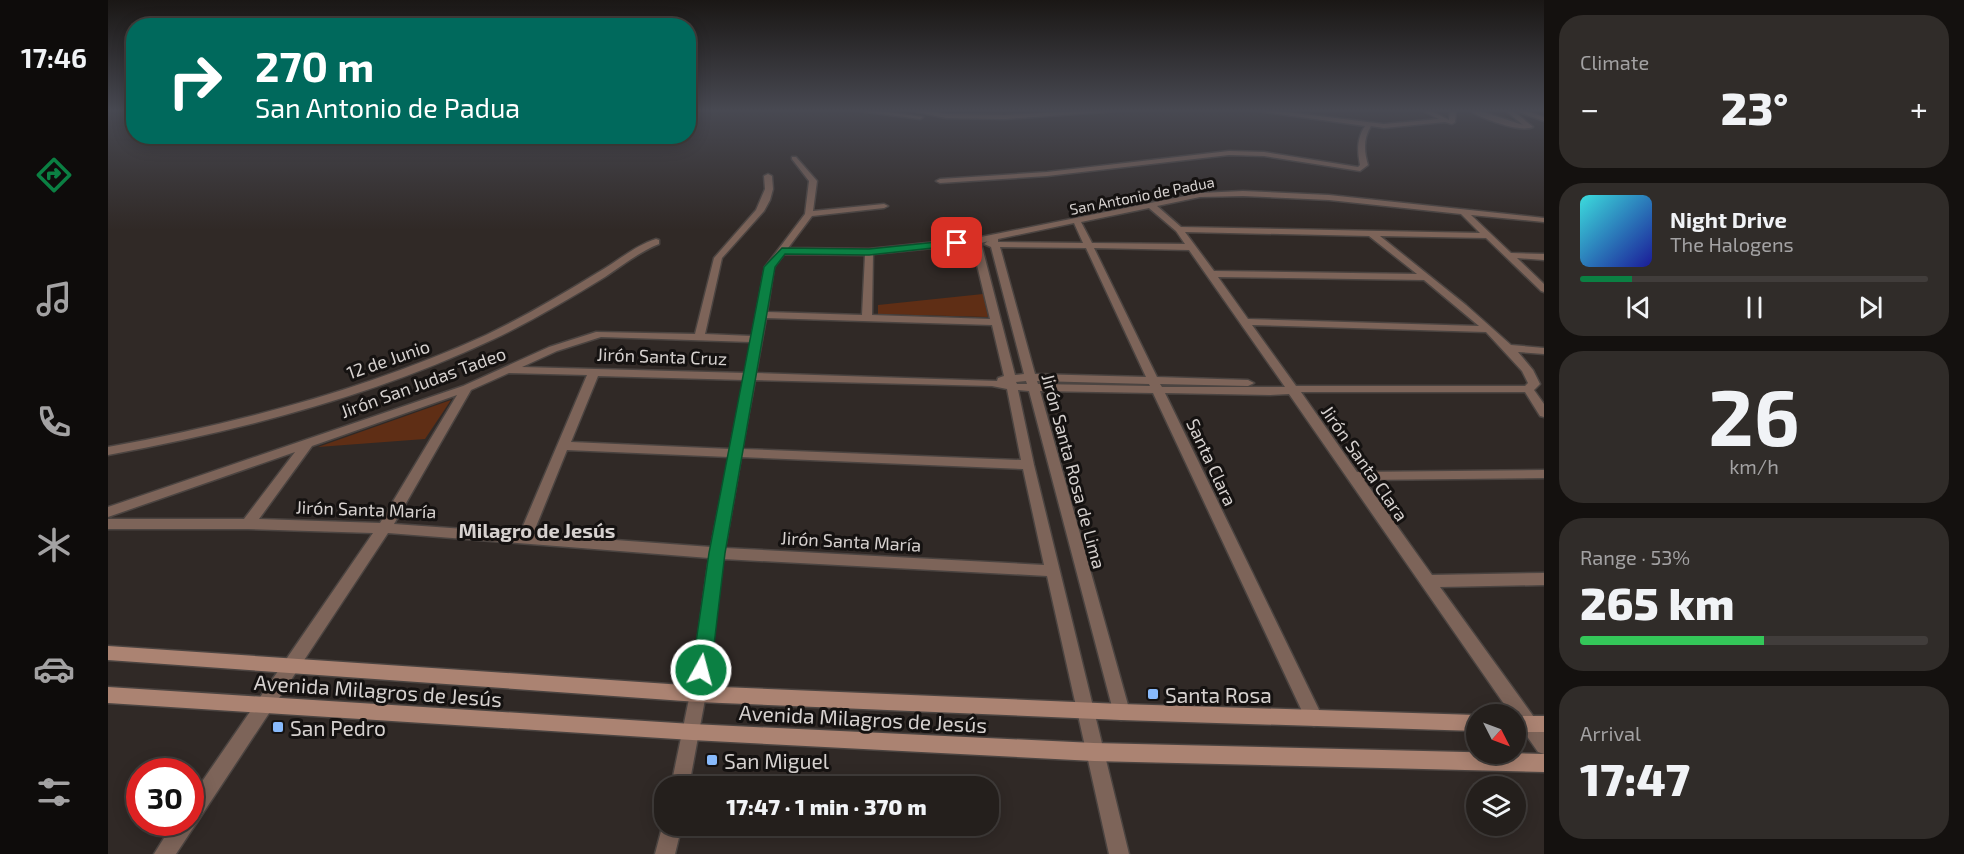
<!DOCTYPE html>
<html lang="en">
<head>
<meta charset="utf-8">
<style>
	body { margin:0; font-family:"Exo 2",sans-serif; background:#302c29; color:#f1f3f6; height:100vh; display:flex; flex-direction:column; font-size:22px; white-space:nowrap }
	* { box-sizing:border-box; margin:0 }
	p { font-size:20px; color:#a3a2a3 }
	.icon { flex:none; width:33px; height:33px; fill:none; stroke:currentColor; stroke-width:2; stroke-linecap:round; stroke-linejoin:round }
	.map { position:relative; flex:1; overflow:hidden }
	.side { display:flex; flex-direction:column; gap:15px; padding:15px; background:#14110f; width:420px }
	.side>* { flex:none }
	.guide { position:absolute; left:18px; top:18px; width:570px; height:126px; border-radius:24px; box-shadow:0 3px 15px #0003,0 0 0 2px #413d3b; background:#00695c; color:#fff; overflow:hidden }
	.needle { width:39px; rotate:132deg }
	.tools { position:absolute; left:1358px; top:704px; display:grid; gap:12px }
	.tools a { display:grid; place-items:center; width:60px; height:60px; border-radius:50%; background:#241f1c; box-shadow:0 3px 15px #0003,0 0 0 2px #413d3b; font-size:30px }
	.speed { position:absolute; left:18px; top:758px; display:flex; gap:12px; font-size:30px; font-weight:700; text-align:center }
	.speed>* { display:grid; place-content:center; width:78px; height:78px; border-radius:50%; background:#241f1c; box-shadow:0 3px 15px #0003,0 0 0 2px #413d3b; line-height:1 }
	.speed .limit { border:9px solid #d22; background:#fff; color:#111 }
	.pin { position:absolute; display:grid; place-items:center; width:51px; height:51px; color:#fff; margin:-26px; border-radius:12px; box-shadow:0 3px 9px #0006 }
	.me { position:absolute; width:66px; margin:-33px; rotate:7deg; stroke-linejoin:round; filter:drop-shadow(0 0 4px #0008) }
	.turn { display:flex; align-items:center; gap:21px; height:126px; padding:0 30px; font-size:27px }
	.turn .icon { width:78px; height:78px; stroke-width:2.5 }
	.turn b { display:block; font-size:42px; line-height:51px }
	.big { font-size:45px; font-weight:800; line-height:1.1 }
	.side .widget { flex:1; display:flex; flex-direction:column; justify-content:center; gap:9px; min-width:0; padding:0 21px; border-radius:24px; background:#302c29 }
	.side .dial { align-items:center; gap:0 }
	.dial b { font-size:78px; line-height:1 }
	.song { display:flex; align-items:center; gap:18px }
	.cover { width:72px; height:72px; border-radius:9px; background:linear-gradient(135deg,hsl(180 70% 55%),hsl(240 70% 35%)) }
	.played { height:6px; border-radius:3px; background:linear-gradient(90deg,#0b8043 15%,#413d3b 15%) }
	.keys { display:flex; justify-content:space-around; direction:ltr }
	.heat { display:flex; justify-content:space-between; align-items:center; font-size:33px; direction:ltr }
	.charge { height:9px; border-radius:4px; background:linear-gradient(90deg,#34c759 53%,#413d3b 0) }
	.trip { position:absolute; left:546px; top:776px; width:345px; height:60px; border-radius:24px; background:#241f1c; box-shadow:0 3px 15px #0003,0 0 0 2px #413d3b; font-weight:800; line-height:60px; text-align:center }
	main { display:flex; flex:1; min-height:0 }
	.menu { display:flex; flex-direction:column; width:108px; justify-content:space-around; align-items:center; background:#0e0c0b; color:#a3a2a3 }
	.menu .icon { width:42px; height:42px }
	.menu .active { color:#0b8043 }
	.menu b { font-size:27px; color:#f1f3f6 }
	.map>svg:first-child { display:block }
	.green { fill:#5f2e15 }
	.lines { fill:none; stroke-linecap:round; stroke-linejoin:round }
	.street-casing { stroke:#4b4441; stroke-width:3 }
	.secondary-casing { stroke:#4b4441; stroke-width:3 }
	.street { fill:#7d6459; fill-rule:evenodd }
	.secondary { fill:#ab8372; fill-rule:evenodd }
	.route { fill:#0b8043; stroke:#07532c; stroke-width:1.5 }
	.poi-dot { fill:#88bafc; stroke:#151211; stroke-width:2 }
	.labels { text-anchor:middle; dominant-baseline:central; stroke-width:6; stroke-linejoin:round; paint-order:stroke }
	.far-street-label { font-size:15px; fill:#d6d1cf; stroke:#151211 }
	.street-label { font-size:18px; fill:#d6d1cf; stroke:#151211 }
	.neighbourhood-label { font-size:20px; font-weight:bold; fill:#d6d1cf; stroke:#151211 }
	.near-street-label { font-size:21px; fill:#d6d1cf; stroke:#151211 }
	.near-poi-label { font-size:21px; fill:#d6d1cf; stroke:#151211; text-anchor:start }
</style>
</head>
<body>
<main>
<nav class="menu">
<b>17:46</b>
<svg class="icon active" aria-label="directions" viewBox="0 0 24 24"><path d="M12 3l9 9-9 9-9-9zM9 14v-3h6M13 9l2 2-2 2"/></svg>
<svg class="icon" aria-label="music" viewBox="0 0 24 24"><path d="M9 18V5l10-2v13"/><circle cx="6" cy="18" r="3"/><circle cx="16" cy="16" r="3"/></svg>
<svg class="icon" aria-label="phone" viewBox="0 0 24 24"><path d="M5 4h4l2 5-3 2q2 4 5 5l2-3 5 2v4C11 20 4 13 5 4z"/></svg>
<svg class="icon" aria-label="climate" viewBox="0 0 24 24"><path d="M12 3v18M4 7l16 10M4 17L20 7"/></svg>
<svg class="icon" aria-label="car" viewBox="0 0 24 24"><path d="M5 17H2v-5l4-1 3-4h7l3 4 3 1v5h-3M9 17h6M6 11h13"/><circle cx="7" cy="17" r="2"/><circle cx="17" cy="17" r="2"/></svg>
<svg class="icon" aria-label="filters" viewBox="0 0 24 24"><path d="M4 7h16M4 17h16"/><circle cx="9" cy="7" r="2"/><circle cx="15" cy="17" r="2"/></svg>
</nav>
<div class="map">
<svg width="1436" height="854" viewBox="0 0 1436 854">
	<rect width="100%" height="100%" fill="#302926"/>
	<path class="green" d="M875,294L880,317L770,314V305Z
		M343,400L317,439L210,447Z"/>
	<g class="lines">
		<defs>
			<path id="street" d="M743,110H765L815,117L812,119Z
				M800,110H815L838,114L897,115L987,110H1026L897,119L838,118Z
				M1142,110H1162L1276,124L1331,119L1313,110H1321L1341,120L1342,110H1348L1347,122L1344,124L1337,122L1276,128L1263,126C1255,139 1256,151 1260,165L1252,171L1156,156L1121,155L939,176L832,183L828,181L832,179L939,172L1121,151L1156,152L1250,167L1252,165C1249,150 1249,138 1257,126Z
				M1360,110H1369L1415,125L1397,110H1404L1425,127C1411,133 1373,118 1360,110Z
				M1405,110H1415L1436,117V121Z
				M684,157H688L709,181L705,211L776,204L780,206L776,208L704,216L680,248L761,249L868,238L1092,193L1135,191L1221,195L1436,218V222L1363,215L1403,253L1436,254V260L1409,258L1436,284V292L1433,291L1378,238L1272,236L1358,305L1403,345L1436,348V354L1410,352L1425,370L1432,384L1426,390L1436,404V417L1432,416L1417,392H1193L1249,472L1436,470V478L1256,480L1324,575L1436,573V585L1332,587L1436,731V754L1430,752L1407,719V714H1403L1181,394L1162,395L1057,393L1215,718L1212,724L1206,726L1200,724L1045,393L932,391L1022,712L1019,718L1013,720L1007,718L921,391L910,390L926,465L1021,854H1001L939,576L615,559L598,694L581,786H563L582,694L601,558L280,533L68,854H46L66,822H82V799L265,533L140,529H0V519H136L187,452L0,517V507L355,386L441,347L488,332L587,334L606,258L648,210L657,189L656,176L660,174L664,176L665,189L662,200L656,211L614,258L597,334L644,336L657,267L697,214L701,181L684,159ZM1135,196L1221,200L1353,214L1372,233L1073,227L1049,206L1092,197ZM1041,208L1068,231L1077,244L984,243L973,222ZM966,223L975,243L890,242V239ZM1077,232L1261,236L1309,274L1106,271ZM880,241L876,244L883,247L916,374L907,375L873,243L881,241H882ZM864,244L882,319L764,315L765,254ZM892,247L978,248L1038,377L927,374ZM986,248L1081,250L1177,387H1054L1052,384L1140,386L1146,383L1140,380L1049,377ZM676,254L757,255L754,315L659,312L666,267ZM1110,277L1316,280L1371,326L1140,319ZM658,318L884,325L896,376L890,378L889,381L648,373ZM1144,325L1378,332L1414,371L1420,383L1417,386H1188ZM493,337L643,342L637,373L414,367L449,351ZM401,373L479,375L412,533L286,524L363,390ZM490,376L636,380L622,449L463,442ZM647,380L884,386L899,389L913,460L634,449ZM918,381L919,384H909L908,382ZM929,381L1041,384L1042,386L930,384ZM349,395L272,523L151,519L204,446ZM459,450L621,457L603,547L425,534ZM633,457L915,469L936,565L617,548Z
				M548,239L551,240V244C531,252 515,265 497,277C461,299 424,321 386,339C263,397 133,430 0,455V447C130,423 257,390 378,335C416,317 453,295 489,273C509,262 526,246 548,239Z
				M556,820V825H574L567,854H547Z"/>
			<path id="secondary" d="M0,646L590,686L1013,704L1368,715V731L1013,720L590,702L0,660Z
				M0,687L584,724L986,743L1436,754V772L986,761L584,740L0,703Z
				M1407,716H1436V732H1407Z"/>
		</defs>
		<use href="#street" class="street-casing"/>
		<use href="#secondary" class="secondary-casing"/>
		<use href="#street" class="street"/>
		<use href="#secondary" class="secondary"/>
	</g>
	<linearGradient id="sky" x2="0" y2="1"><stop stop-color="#1a1715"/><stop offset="0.48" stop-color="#484952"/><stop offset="1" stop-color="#484952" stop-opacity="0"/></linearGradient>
	<rect width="1436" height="230" fill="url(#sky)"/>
	<path class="route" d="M849,240L852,241V245L761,255L677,254L667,267L617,553L603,670L600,676L593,678L587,676L584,670L601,553L656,267L674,248L761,249Z"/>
	<g class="poi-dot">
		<rect x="1039" y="688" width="12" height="12" rx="3"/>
		<rect x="164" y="721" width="12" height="12" rx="3"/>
		<rect x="598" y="754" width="12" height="12" rx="3"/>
	</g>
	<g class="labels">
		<g class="far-street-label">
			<text transform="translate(1034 195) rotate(-11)">San Antonio de Padua</text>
		</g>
		<g class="street-label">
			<text transform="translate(554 356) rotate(2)">Jirón Santa Cruz</text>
			<text transform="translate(280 359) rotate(-19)">12 de Junio</text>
			<text transform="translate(315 382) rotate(-20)">Jirón San Judas Tadeo</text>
			<text transform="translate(1104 462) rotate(65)">Santa Clara</text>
			<text transform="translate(1257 463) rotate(55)">Jirón Santa Clara</text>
			<text transform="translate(966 471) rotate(75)">Jirón Santa Rosa de Lima</text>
			<text transform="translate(258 509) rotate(2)">Jirón Santa María</text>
			<text transform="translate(743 541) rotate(3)">Jirón Santa María</text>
		</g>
		<g class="neighbourhood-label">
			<text x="429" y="530">Milagro de Jesús</text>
		</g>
		<g class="near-street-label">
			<text transform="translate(270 690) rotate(4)">Avenida Milagros de Jesús</text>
			<text transform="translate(755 718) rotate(3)">Avenida Milagros de Jesús</text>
		</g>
		<g class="near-poi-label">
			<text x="1057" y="694">Santa Rosa</text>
			<text x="182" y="727">San Pedro</text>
			<text x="616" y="760">San Miguel</text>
		</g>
	</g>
</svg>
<div class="tools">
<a><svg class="needle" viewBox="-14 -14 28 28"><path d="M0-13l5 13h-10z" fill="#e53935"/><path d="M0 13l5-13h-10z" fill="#a3a2a3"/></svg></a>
<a><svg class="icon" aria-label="layers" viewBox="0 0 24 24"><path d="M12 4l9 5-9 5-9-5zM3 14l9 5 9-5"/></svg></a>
</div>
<div class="speed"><div class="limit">30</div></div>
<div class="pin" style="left:849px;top:243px;background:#d93025"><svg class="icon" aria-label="arrive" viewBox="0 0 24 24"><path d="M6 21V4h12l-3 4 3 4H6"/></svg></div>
<svg class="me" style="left:593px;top:670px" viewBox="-20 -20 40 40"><circle r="17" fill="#0b8043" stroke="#fff" stroke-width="3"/><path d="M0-11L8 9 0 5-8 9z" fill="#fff"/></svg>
<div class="trip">17:47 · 1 min · 370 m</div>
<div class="guide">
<div class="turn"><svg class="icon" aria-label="right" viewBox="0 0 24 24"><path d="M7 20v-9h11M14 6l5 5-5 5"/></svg><div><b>270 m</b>San Antonio de Padua</div></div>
</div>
</div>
<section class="side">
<div class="widget"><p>Climate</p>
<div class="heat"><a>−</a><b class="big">23°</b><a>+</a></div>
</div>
<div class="widget">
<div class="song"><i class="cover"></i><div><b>Night Drive</b><p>The Halogens</p></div></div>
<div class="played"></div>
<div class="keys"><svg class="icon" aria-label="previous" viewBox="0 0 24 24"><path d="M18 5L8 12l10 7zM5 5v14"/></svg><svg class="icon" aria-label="pause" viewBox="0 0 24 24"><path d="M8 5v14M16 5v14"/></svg><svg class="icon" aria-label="next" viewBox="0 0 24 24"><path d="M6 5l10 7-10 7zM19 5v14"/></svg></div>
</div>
<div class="widget dial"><b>26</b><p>km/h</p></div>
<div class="widget"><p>Range · 53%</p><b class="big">265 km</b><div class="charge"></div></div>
<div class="widget"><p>Arrival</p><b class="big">17:47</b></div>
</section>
</main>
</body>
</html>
